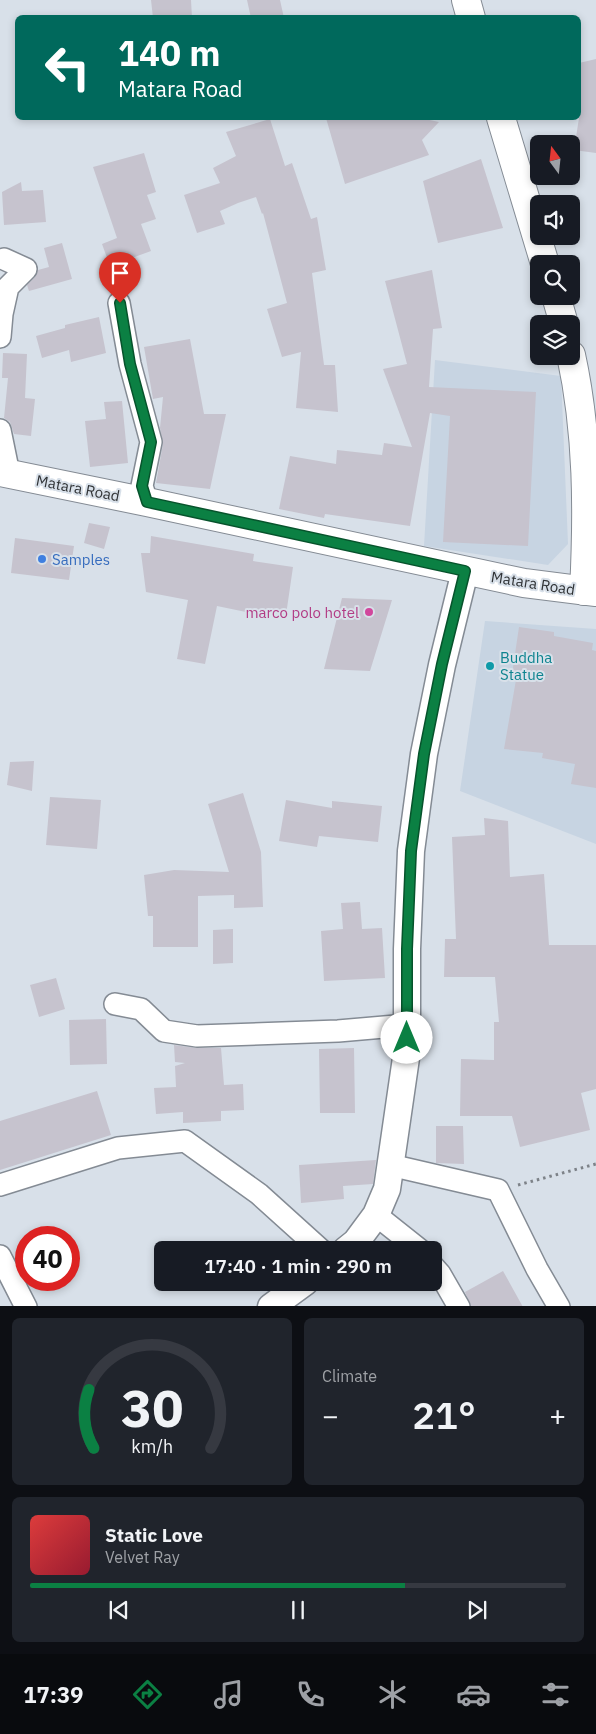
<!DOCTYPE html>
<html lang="en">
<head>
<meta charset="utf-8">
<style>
	body { margin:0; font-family:"IBM Plex Sans",sans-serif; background:#20242c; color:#f1f3f6; height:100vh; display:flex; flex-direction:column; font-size:19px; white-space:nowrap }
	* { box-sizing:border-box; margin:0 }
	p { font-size:16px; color:#9ea1a6 }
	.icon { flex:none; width:28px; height:28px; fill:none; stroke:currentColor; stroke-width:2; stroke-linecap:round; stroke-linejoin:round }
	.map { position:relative; height:1306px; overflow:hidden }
	.sheet { display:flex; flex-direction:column; gap:12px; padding:12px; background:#0d0f14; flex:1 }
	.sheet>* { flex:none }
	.hud { position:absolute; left:15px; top:15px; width:566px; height:105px; border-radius:8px; box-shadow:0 2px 8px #0003; background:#00695c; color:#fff; overflow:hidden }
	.needle { width:32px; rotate:345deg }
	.tools { position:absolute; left:530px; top:135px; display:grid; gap:10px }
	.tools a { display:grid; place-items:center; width:50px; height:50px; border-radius:8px; background:#171b24; box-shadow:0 2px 8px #0003; font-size:25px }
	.speed { position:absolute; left:15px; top:1226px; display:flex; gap:10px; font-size:25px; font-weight:700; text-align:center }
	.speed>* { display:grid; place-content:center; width:65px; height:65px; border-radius:50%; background:#171b24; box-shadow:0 2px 8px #0003; line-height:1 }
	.speed .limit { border:8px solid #d22; background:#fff; color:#111 }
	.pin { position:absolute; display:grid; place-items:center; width:42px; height:42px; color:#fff; margin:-51px -21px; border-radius:50% 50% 50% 0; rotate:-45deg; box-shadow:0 0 5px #0007 }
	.pin .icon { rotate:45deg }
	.me { position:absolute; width:55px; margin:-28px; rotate:0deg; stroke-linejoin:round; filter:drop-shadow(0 0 4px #0008) }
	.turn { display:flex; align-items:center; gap:18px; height:105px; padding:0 20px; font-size:22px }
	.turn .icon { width:65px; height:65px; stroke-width:2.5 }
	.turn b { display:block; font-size:35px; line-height:42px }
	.big { font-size:38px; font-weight:600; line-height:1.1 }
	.sheet .tile { flex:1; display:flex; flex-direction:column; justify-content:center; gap:8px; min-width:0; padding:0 18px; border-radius:8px; background:#20242c }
	.sheet .dial { align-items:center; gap:0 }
	.dial svg { height:130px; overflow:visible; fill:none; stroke:#363941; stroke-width:7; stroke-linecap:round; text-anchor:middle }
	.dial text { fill:#f1f3f6; stroke:none }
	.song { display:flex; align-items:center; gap:15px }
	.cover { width:60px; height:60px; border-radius:8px; background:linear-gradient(135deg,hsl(0 70% 55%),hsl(350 70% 35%)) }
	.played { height:5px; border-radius:2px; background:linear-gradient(90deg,#0b8043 70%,#363941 70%) }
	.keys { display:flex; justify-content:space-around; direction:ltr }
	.heat { display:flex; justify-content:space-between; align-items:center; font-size:28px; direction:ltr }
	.sheet .tiles { flex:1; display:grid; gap:12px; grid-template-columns:1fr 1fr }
	.tile:last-child { grid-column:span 2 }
	.trip { position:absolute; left:154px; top:1241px; width:288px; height:50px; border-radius:8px; background:#171b24; box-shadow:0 2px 8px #0003; font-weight:600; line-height:50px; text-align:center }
	.tabs { display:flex; height:80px; justify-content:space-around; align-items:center; background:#090b0e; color:#9ea1a6 }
	.tabs .icon { width:35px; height:35px }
	.tabs .current { color:#0b8043 }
	.tabs b { font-size:22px; color:#f1f3f6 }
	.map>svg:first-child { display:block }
	.built { fill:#c7d4e2 }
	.building { fill:#c6c3ce }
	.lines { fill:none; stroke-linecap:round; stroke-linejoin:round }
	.minor-casing { stroke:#848b94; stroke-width:24 }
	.tertiary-casing { stroke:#848b94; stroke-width:29 }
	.primary-casing { stroke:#848b94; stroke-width:30 }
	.trunk-casing { stroke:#848b94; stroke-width:30 }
	.path { stroke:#7d8288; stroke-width:3; stroke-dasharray:2.5 4; stroke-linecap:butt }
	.minor { stroke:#fff; stroke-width:21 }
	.tertiary { stroke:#fff; stroke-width:26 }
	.primary { stroke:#fff; stroke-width:28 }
	.trunk { stroke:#fff; stroke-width:28 }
	.route-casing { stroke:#07532c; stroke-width:12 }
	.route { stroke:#0b8043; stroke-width:9 }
	.shop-dot { fill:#3f7fe0; stroke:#d8e0e9; stroke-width:2 }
	.hotel-dot { fill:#d1479c; stroke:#d8e0e9; stroke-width:2 }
	.culture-dot { fill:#0f9aa8; stroke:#d8e0e9; stroke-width:2 }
	.labels { text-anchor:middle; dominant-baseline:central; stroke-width:4; stroke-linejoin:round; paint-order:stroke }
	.street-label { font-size:15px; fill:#303336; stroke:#d8e0e9 }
	.shop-label { font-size:15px; fill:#366cbe; stroke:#d8e0e9; text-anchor:start }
	.hotel-label { font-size:15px; fill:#b23c85; stroke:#d8e0e9; text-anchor:end }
	.culture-label { font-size:15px; fill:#0d838f; stroke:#d8e0e9; text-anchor:start }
</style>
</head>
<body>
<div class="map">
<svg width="596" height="1307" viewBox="0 0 596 1307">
	<rect width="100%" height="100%" fill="#d8e0e9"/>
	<path class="built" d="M435,360L561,376L568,544L548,565L424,546Z
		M485,621L596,629V844L460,791Z"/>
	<path class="building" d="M151,0H191L192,18H153Z
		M247,0H280L284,18H251Z
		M596,59V153L574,150L579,118V63Z
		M326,118H420L439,122L422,140L429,155L345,184Z
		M270,119L285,166L292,163L311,219L317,217L326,270L312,273L324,365H335L338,412L296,408L301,352L282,357L267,309L287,303L263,213L262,214L256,197L238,203L220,211L225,224L197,233L184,195L220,183L213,168L236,156L226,132Z
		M144,153L156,192L147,195L156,219L141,224L151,251L110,266L102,244L117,238L93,167Z
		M481,159L503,228L438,243L423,181Z
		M21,182L22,191L43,190L46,222L4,225L2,192Z
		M62,243L72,279L29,291L27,285L35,277L38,270L49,267L44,248Z
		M432,270L442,328L433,329L429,387L536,392L528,546L443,542L450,416L430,413L410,526L325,514L324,518L279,509L290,456L336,464L337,450L382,455L384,443L412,447L383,369L407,364L385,281Z
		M99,317L106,353L71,362L69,350L42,358L36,336L65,328V325Z
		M190,339L204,414H226L210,489L156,483L163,444L160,428L163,397L153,399L144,347Z
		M3,353L27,354L25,398L35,399L31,436L14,434L10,422L4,418L8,378H2Z
		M122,401L128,463L90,467L85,421L106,419L104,402Z
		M89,523L110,527L104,549L84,543Z
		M151,536L254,554L253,561L293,567L286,615L246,609V612L217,606L205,664L177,659L188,600L146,592L141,553H150Z
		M15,538L74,546L69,580L11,573Z
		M342,598L392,600L370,671L324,669Z
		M519,627L554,632V636L593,643L592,650L596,651V788L571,784L575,764L542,758L543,753L504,749L517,674H512Z
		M34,761L32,791L7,785L10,762Z
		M243,793L261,852L263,907L234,908V895L198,896V947H153V916H148L144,875L174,870L229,872L208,804Z
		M50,797L101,800L97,849L46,845Z
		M286,800L332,808V801L382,806L378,842L319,836L317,847L279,841Z
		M484,818L508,821L510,877L544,874L549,945H596V1089L581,1093L590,1130L520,1147L512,1116H460L461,1059L494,1060V1022H499L495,977H444L445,939H456L452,837L485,835Z
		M360,902L362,929L382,928L385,978L324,981L321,931L343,929L341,903Z
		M233,929V963L213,964V930Z
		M56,978L65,1009L39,1017L30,985Z
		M106,1019L107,1064L70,1065L69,1020Z
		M174,1045L197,1048H221L224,1085L243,1084L244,1110L221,1111V1121L183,1123V1112L156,1114L154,1088L176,1087L175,1066L185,1063L175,1062Z
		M354,1048L355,1113H320L319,1049Z
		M97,1091L111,1135L0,1170V1121Z
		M436,1126H463L464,1164L436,1163Z
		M376,1160L373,1184L343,1186L344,1199L301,1203L299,1165Z
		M503,1271L523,1307H471L465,1292Z"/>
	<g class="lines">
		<defs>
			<path id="minor" d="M119,303L130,364L151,442L142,486L147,502
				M0,337L2,314L8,287L26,269L4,259
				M0,430L9,474
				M115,1004L141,1009L164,1031L197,1036L338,1031L407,1025
				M390,1165L498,1190L537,1269L559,1307
				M0,1185L118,1148L185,1141L259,1194L321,1250
				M376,1215L420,1250
				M0,1256L26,1307
				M432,1265L440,1274L459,1307"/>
			<path id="tertiary" d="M346,1250L356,1242L376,1215L387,1189L407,1051V949L411,851L424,754L442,665L465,571
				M271,1307L305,1282"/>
			<path id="primary" d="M466,0L471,18
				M501,118L545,264
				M556,296L564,324
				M571,355C588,433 588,512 584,591"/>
			<path id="trunk" d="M0,472L147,502L524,583L596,592"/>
		</defs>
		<use href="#minor" class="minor-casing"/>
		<use href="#tertiary" class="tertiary-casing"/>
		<use href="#primary" class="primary-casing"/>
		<use href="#trunk" class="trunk-casing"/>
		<path class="path" d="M518,1185L596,1164"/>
		<use href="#minor" class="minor"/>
		<use href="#tertiary" class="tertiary"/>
		<use href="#primary" class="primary"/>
		<use href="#trunk" class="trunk"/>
	</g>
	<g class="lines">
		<defs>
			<path id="route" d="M120,303L130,364L151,442L142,486L147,502L465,571L442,664L424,754L411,851L407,949V1038"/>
		</defs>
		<use href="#route" class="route-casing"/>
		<use href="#route" class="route"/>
	</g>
	<circle class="shop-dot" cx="42" cy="559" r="5"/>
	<circle class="hotel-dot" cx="369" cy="612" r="5"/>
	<circle class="culture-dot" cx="490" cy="666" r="5"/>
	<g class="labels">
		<g class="street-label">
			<text transform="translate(78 488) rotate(11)">Matara Road</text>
			<text transform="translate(533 583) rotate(9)">Matara Road</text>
		</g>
		<g class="shop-label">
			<text x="52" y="559">Samples</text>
		</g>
		<g class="hotel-label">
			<text x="359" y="612">marco polo hotel</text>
		</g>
		<g class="culture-label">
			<text x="500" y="657">Buddha<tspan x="500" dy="17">Statue</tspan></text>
		</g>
	</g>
</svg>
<div class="tools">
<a><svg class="needle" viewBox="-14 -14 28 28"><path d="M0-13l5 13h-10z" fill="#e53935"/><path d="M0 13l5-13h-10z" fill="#9ea1a6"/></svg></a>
<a><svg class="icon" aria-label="sound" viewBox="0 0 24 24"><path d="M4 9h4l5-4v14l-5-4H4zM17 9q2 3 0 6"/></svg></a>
<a><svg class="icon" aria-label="search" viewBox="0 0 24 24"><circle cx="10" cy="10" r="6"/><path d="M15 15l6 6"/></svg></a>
<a><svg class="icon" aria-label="layers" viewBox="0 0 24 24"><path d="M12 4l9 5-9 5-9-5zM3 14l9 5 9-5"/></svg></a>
</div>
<div class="speed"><div class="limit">40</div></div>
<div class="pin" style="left:120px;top:303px;background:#d93025"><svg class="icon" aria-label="arrive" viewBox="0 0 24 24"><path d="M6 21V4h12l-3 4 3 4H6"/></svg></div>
<svg class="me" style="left:407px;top:1038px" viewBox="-20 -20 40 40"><circle r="19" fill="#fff"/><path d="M0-13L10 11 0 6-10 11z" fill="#0b8043"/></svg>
<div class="trip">17:40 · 1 min · 290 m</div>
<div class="hud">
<div class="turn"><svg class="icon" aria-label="left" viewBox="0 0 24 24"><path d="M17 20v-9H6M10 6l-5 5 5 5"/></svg><div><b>140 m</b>Matara Road</div></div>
</div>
</div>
<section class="sheet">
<div class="tiles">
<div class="tile dial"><svg viewBox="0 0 100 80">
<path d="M14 69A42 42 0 1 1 86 69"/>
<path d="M14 69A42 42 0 0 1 11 33" stroke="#0b8043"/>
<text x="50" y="56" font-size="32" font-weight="700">30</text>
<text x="50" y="72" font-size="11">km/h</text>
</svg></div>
<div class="tile"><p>Climate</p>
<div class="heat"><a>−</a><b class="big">21°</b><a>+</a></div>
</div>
<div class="tile">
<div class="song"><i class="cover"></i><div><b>Static Love</b><p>Velvet Ray</p></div></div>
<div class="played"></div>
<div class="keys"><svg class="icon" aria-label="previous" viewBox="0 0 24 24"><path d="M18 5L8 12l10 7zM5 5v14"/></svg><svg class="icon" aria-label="pause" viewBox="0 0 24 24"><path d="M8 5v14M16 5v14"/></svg><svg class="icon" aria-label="next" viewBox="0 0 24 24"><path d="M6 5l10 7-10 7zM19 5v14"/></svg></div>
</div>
</div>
</section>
<nav class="tabs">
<b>17:39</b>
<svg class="icon current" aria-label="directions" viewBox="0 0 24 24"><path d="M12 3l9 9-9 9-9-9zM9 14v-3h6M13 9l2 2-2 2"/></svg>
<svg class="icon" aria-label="music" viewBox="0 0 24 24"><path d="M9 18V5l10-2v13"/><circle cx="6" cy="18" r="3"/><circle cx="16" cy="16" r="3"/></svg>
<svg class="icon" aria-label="phone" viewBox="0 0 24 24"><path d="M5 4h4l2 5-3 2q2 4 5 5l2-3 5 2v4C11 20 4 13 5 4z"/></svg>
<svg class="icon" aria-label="climate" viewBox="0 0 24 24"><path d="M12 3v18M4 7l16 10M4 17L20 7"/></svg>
<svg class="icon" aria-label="car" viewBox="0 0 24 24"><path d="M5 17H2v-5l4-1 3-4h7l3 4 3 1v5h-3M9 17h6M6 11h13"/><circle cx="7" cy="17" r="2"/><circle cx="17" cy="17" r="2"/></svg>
<svg class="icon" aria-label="filters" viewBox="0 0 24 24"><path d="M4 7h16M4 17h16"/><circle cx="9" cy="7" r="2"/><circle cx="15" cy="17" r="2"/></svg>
</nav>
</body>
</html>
